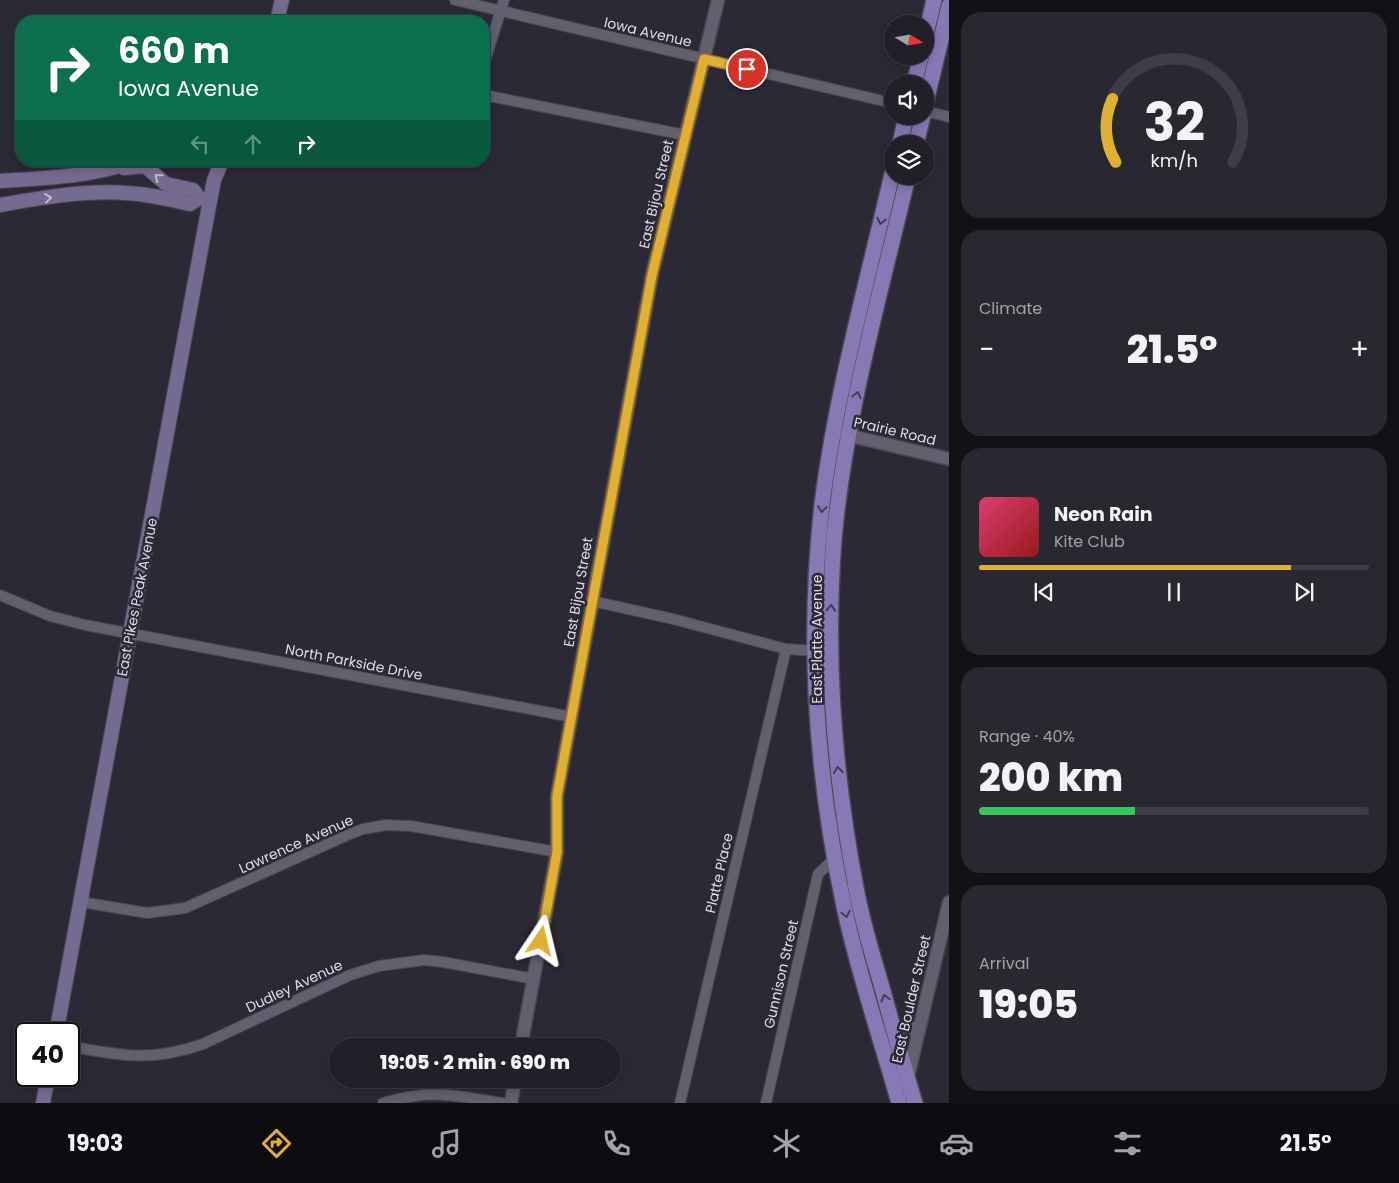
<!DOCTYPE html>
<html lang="en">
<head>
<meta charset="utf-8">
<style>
	body { margin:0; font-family:Poppins,sans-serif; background:#292730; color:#f1f3f6; height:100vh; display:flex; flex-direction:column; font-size:19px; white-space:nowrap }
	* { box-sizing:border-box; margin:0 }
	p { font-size:16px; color:#a2a2a8 }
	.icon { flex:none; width:28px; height:28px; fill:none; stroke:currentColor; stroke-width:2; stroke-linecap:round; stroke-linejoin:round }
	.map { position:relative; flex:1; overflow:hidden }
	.side { display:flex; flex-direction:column; gap:12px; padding:12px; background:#121116; width:450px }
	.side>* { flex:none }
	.top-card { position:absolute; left:15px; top:15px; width:475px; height:152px; border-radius:20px; box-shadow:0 2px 12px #0003,0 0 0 1px #3e3d45; background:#0b6e4f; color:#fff; overflow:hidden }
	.needle { width:32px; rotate:101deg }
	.tools { position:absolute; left:884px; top:15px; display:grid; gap:10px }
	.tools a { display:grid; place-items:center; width:50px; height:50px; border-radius:50%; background:#211f28; box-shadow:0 2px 12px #0003,0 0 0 1px #3e3d45; font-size:25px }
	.speed { position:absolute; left:15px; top:1022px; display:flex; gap:10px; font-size:25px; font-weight:700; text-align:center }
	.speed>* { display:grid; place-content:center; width:65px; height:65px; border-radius:50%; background:#211f28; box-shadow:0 2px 12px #0003,0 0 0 1px #3e3d45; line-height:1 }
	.speed .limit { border:2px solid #111; border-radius:8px; background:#fff; color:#111 }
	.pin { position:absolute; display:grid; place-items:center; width:42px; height:42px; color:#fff; margin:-21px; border:2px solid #fff; border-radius:50%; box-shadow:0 1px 5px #0007 }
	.me { position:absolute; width:55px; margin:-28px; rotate:10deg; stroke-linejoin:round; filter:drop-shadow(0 0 4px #0008) }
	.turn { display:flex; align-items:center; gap:18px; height:105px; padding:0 20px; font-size:22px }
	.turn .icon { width:65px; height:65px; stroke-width:2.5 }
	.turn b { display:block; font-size:35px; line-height:42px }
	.lanes { display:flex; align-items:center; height:48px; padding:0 20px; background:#0003; justify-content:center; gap:25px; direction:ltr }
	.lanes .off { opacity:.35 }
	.big { font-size:38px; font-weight:800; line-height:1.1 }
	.side .widget { flex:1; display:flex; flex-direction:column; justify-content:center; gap:8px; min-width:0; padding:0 18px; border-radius:20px; background:#292730 }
	.side .dial { align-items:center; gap:0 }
	.dial svg { height:130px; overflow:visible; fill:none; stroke:#3e3d45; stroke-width:7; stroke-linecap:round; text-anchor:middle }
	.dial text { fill:#f1f3f6; stroke:none }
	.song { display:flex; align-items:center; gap:15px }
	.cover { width:60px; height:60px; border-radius:8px; background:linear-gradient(135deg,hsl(340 70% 55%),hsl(0 70% 35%)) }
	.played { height:5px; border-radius:2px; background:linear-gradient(90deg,#e0b034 80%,#3e3d45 80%) }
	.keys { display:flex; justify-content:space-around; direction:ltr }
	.heat { display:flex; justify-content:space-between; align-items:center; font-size:28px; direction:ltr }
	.charge { height:8px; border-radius:4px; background:linear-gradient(90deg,#34c759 40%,#3e3d45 0) }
	.trip { position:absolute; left:329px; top:1038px; width:292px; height:50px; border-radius:25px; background:#211f28; box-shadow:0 2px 12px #0003,0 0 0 1px #3e3d45; font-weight:800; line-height:50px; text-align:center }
	.tabs { display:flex; height:80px; justify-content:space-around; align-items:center; background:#0d0c10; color:#a2a2a8 }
	.tabs .icon { width:35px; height:35px }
	.tabs .current { color:#e0b034 }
	.tabs b { font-size:22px; color:#f1f3f6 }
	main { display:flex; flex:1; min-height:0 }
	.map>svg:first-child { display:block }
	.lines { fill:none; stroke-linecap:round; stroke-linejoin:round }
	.minor-casing { stroke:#494651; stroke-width:12 }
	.tertiary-casing { stroke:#494651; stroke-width:15 }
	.secondary-casing { stroke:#494651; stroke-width:16 }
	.primary-casing { stroke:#494651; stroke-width:18 }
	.minor { stroke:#625f6e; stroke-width:10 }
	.tertiary { stroke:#625f6e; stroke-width:12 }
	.secondary { stroke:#756b91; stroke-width:14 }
	.primary { stroke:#8878b5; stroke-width:15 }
	.oneway { stroke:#bfbccc }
	.oneway2 { stroke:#433d56 }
	.route-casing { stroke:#927222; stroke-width:12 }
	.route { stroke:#e0b034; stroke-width:9 }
	.labels { text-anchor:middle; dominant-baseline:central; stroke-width:5; stroke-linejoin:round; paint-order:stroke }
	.street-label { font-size:14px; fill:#dfdee6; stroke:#2c2936 }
</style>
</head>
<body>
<main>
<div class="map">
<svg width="949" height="1103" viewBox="0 0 949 1103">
	<rect width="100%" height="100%" fill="#2c2936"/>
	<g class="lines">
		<defs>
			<path id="minor" d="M455,0L892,103
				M484,64L504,0
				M484,95L685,135
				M925,111L949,117
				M0,595L50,616L85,625L572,717
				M592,601L673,619L786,649L831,652
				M81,902L147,913L185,908L350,834L363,829L386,825L411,826L557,852
				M69,1046C120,1056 152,1062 203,1044L350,975L379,966L424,960L443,962L534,979
				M383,1103C430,1089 455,1095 502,1103
				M680,1103L786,649
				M766,1103L818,874L835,858"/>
			<path id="tertiary" d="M834,432L949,459
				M895,1035L919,1026
				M521,1046L557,852V796L652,275L718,0
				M908,1077L949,902
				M511,1103L515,1079"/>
			<path id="secondary" d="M277,21L282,0
				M124,168L145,166L166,184L193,190L199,198L209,200
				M0,181C45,178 92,177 134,161
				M0,205C40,198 85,190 126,193C148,194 169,199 190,204L199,198
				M56,1034L206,222L214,180L222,161
				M43,1103L48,1076"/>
			<path id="primary" d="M925,38L934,0
				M914,84L921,56
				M925,106L949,6
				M900,144L906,116
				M916,144L923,116
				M892,174C867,283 836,393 822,504C807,639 816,778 845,911C859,976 881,1039 899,1103
				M908,176C880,295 845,417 834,539C825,657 834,776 857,893C863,924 872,954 881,984C892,1024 903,1064 915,1103"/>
		</defs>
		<use href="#minor" class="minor-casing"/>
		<use href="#tertiary" class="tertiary-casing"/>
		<use href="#secondary" class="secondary-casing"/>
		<use href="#primary" class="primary-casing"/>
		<use href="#minor" class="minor"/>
		<use href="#tertiary" class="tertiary"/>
		<use href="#secondary" class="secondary"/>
		<use href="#primary" class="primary"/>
	</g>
	<defs><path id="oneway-chevron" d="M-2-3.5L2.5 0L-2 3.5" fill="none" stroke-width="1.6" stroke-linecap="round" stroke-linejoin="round" transform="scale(1.25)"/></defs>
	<g class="oneway">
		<use href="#oneway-chevron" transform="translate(158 177) rotate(-141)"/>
		<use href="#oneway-chevron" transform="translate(48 198) rotate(-7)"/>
	</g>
	<g class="oneway2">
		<use href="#oneway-chevron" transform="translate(881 221) rotate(103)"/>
		<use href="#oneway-chevron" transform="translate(857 395) rotate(-77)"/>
		<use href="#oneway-chevron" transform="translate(822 509) rotate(96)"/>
		<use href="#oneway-chevron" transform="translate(831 608) rotate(-89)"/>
		<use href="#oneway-chevron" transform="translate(838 770) rotate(-97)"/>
		<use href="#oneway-chevron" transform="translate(846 914) rotate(77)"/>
		<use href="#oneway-chevron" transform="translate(885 998) rotate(-106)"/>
	</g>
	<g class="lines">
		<defs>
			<path id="route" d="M541,941L557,852V796L652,275L704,59L747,69"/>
		</defs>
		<use href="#route" class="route-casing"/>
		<use href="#route" class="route"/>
	</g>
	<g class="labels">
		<g class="street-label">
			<text transform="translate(648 32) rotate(13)">Iowa Avenue</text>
			<text transform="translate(656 194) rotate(-77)">East Bijou Street</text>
			<text transform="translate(895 431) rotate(13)">Prairie Road</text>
			<text transform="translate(578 592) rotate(-80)">East Bijou Street</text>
			<text transform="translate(137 597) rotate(-79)">East Pikes Peak Avenue</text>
			<text transform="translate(817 639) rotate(-90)">East Platte Avenue</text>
			<text transform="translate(354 662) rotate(11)">North Parkside Drive</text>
			<text transform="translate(296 844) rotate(-24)">Lawrence Avenue</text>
			<text transform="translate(719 873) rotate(-77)">Platte Place</text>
			<text transform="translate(781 974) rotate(-77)">Gunnison Street</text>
			<text transform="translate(294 986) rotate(-25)">Dudley Avenue</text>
			<text transform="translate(911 999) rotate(-77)">East Boulder Street</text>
		</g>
	</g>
</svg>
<div class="tools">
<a><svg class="needle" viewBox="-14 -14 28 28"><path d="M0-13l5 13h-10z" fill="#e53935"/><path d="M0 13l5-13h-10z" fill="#a2a2a8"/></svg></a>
<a><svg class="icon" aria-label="sound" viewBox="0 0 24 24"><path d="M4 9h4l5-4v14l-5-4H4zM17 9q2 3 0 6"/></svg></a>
<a><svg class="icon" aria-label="layers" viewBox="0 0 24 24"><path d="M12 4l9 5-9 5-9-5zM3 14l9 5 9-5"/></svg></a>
</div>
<div class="speed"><div class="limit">40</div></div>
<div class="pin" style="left:747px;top:69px;background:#d93025"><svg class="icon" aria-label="arrive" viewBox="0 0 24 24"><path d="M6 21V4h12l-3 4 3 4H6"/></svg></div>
<svg class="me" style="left:541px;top:941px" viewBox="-20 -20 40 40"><path d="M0-17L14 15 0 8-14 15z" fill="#e0b034" stroke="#fff" stroke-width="4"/></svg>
<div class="trip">19:05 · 2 min · 690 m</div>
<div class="top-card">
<div class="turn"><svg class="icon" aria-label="right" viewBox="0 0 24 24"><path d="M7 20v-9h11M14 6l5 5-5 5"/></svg><div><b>660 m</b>Iowa Avenue</div></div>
<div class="lanes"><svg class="icon off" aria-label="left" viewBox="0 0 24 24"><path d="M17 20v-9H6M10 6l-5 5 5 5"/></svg><svg class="icon off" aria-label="ahead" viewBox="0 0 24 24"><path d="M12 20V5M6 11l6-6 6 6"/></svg><svg class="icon" aria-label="right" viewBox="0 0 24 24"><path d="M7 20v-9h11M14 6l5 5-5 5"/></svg></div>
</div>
</div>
<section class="side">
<div class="widget dial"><svg viewBox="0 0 100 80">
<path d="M14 69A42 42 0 1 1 86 69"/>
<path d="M14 69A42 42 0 0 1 12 30" stroke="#e0b034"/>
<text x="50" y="56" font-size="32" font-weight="700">32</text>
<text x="50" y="72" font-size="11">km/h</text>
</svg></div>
<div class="widget"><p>Climate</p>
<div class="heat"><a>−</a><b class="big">21.5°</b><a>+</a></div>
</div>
<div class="widget">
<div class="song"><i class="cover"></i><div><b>Neon Rain</b><p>Kite Club</p></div></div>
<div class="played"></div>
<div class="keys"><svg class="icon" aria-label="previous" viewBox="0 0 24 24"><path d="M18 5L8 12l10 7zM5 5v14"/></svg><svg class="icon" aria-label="pause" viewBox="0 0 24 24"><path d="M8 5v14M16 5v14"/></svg><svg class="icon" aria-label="next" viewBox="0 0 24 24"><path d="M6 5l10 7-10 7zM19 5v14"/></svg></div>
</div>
<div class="widget"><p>Range · 40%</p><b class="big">200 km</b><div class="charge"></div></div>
<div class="widget"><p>Arrival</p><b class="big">19:05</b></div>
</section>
</main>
<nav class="tabs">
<b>19:03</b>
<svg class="icon current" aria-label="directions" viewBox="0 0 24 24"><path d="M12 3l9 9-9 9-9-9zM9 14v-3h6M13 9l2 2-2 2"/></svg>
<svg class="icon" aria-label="music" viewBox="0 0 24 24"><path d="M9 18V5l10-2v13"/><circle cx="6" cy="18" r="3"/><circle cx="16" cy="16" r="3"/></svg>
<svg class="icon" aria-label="phone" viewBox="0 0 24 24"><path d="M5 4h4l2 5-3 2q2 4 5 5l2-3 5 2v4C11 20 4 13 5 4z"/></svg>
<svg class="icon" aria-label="climate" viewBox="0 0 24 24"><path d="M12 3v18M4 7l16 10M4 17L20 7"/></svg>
<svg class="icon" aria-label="car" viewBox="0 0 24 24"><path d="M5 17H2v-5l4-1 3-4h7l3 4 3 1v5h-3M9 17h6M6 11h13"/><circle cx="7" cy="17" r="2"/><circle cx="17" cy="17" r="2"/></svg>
<svg class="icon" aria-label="filters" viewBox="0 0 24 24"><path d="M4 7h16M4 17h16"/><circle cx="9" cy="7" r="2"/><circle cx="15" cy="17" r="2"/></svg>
<b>21.5°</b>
</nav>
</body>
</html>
